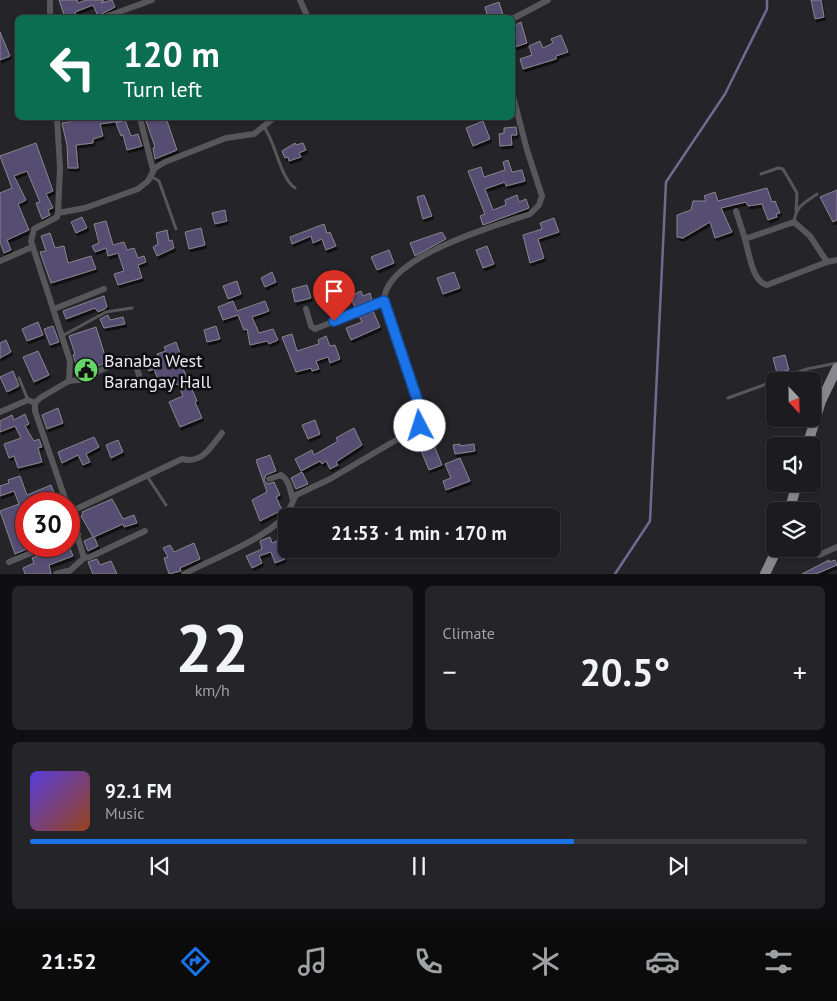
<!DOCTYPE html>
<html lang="en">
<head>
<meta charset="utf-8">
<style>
	body { margin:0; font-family:"PT Sans",sans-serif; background:#252428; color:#f1f3f6; height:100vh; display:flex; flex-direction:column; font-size:19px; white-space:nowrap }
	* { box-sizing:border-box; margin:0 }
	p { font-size:16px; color:#a0a1a4 }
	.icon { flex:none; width:28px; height:28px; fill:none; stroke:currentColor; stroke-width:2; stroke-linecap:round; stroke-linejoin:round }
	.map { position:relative; height:574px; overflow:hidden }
	.details { display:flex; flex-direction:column; gap:12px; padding:12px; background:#0f0f11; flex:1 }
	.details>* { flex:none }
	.hud { position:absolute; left:15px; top:15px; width:500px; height:105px; border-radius:8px; box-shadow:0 1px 4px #0004,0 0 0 1px #3a393d; background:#0b6e4f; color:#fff; overflow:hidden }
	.needle { width:32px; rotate:158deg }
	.controls { position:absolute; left:766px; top:372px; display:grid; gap:10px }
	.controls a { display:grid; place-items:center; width:55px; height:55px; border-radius:8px; background:#1c1b1f; box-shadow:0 1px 4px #0004,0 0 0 1px #3a393d; font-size:25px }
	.speed { position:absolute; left:15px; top:492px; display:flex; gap:10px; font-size:25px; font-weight:700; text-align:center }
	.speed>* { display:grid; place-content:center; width:65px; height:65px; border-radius:50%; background:#1c1b1f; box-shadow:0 1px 4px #0004,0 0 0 1px #3a393d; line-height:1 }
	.speed .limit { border:8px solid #d22; background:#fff; color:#111 }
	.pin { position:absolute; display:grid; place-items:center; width:42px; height:42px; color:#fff; margin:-51px -21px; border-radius:50% 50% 50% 0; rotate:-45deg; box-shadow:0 0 5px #0007 }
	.pin .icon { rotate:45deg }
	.me { position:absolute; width:55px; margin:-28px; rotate:355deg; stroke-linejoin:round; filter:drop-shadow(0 0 4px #0008) }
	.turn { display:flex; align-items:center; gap:18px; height:105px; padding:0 25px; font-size:22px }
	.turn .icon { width:65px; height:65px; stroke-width:2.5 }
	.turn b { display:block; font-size:35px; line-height:42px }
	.big { font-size:38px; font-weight:700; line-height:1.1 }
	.details .tile { flex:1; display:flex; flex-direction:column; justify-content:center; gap:8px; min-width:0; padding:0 18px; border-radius:8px; background:#252428 }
	.details .dial { align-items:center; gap:0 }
	.dial b { font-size:65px; line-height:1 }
	.song { display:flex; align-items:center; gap:15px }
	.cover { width:60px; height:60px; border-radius:8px; background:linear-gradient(135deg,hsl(250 70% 55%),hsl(20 70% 35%)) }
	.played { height:5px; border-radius:2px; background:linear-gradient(90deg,#1a73e8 70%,#3a393d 70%) }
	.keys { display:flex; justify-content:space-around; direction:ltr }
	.heat { display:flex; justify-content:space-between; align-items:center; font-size:28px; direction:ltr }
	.details .tiles { flex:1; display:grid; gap:12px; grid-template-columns:1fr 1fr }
	.tile:last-child { grid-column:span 2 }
	.trip { position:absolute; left:278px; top:508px; width:282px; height:50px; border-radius:8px; background:#1c1b1f; box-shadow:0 1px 4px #0004,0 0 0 1px #3a393d; font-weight:700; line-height:50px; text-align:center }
	.dock { display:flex; height:80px; justify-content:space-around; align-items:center; background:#0b0b0c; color:#a0a1a4 }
	.dock .icon { width:35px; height:35px }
	.dock .active { color:#1a73e8 }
	.dock b { font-size:22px; color:#f1f3f6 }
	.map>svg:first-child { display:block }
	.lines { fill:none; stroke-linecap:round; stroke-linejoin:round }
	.stream { stroke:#71698f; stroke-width:2.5 }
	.building { fill:#554d72; stroke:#86858c; filter:url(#shadow) }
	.lane { stroke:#575659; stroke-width:3 }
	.street { stroke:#575659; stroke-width:6 }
	.primary { stroke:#88878d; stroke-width:10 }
	.route-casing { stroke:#114b97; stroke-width:12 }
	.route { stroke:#1a73e8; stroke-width:9 }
	.labels { text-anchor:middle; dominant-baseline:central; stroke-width:5; stroke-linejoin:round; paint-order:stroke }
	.poi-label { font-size:18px; fill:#eae9ed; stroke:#0e0d10; text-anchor:start }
</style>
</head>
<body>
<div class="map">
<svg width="837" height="574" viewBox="0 0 837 574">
	<defs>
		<filter id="shadow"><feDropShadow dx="1.5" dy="3" stdDeviation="0" flood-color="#0009"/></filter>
	</defs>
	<rect width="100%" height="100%" fill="#252429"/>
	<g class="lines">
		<path class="stream" d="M615,574L650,521L666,182L725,94L767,9V0"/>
	</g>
	<path class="building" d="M59,0H77L78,3L86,0H104L101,3L112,0L115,7L98,16L93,5L75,12L77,18H65Z
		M811,0H821L824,17L815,19Z
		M499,2L504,18H488L485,7Z
		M521,22L527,43L512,48V34L516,33L513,26Z
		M0,32L10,56L0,60Z
		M561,35L568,52L556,56V59L523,69L520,59L532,55L529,46L540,41L543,48L553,43L551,39Z
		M70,118H121L122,121L100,124L103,136L93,139V143L76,145L78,168H68L67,145L62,123L70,122Z
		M157,118H166L177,150L155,159L153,148L155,147L146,121Z
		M125,120L131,136L138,134L142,146L127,150L123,135L121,136L116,123Z
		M483,121L490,139L473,146L466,128Z
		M516,127L517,135H511L512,145L500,146L499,134L504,133V128Z
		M36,143L53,191L46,194L53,208L48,210L50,215L42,219L36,203L40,202L27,171L14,176L26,200L18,204L29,230L7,240L11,250L4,253L0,242V193L12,188L0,156Z
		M295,143L296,145L303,143L306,150L299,153L301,157L289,161L288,157L285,158L282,151Z
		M508,160L512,172L522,170L525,181L506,186L505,182L485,189L493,210L506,205L505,200L517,195L519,202L526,199L529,208L483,225L480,216L485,214L468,171L481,167L484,177L505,170L503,162Z
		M767,188L772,202L775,201L780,213L776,214L777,217L768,220L762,204L748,206L746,202L721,208L732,232L715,238L710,222L683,238L677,237V215L691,210L693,201H706L704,196L715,192L718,201Z
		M837,190V220L833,222L820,197Z
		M424,195L432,216L423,219L417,197Z
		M225,210L227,221L215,224L212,213Z
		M82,217L87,228L76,233L71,222Z
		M554,218L559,232L538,239L544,258L530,263L523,235L542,229L540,223Z
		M106,221L113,245L124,242L127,250L134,248L138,258L144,256L146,262L138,265L142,278L118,285L114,274L124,271L118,253L108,256L106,248L95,252L92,246L99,243L94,224Z
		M324,224L327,233L330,232L336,246L326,250L322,239L313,243L311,236L292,244L290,237Z
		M201,228L205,245L189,249L185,232Z
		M167,230L169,241L172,240L174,248L157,256L153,247L158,244L156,233Z
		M442,232L446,239L415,256L410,243Z
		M50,233L55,248L64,246L68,263L91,256L96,269L51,283L40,252L46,251L41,236Z
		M487,246L494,264L483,268L476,250Z
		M389,250L394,263L377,270L371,257Z
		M272,272L276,282L265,287L261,278Z
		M454,272L460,288L443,294L437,278Z
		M237,281L241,294L228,299L223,286Z
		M307,285L311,298L295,302L292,289Z
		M361,291L363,296L370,293L372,300L355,307L350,296Z
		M104,296L107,307L105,309L98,312L95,308L66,319L63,311Z
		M233,301L237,311L265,301L269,311L252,317L259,333L273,329L278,340L269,344L267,341L250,345L247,329L244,330L238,315L223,320L218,307Z
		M373,311L380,327L351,340L346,328L362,322L359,316Z
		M108,315L110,320L123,317L125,324L104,328L100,319Z
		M38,322L43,335L27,341L22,329Z
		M53,326L59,342L50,345L44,329Z
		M216,326L220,339L207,342L204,330Z
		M96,327L107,362L81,374L75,361L73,355L75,354L69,336Z
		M292,334L297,351L319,344L318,340L326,336L330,346L335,345L340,359L330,363L328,357L316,361L319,369L312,371L311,368L296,372L282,337Z
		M6,340L11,352L0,358V343Z
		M176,342L181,356L178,357L197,401L195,402L202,418L180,427L169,402L183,396L178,384L161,388L154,369L149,371L146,365L158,359L157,354L166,351L164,347Z
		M38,351L49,375L34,382L23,357Z
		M785,355L789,370L777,373L773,358Z
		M13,371L19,386L7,392L0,377Z
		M58,408L63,423L47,429L42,415Z
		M25,414L29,424L25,426L32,438L34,441L39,439L42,447L38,448L42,462L18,468L14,456L9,458L4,444L21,438L15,426L0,432V421L12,415L14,420Z
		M315,420L320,434L308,439L302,425Z
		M354,428L362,445L336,462L338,465L330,469L326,461L322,464L320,461L301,471L295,459L312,450L314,455L338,441L336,438Z
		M429,433L442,465L429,470L416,438Z
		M94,437L99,447L86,454L90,462L83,465L78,455L62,463L58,452Z
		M118,440L123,452L111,458L106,445Z
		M460,444V446L474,444L475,451L455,454L453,445Z
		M270,455L276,471L266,475L264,480L268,484L274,482L280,495L276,497L282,510L260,521L252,500L267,492L256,460Z
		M460,458L470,481L446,490L443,481L451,478L445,464Z
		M302,472L308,484L296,489L291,478Z
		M20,476L27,495L51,485L59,504H50L49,500L40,504H26V546H34L15,554L0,511L19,504L14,491L0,496V486L9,483L8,480Z
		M112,499L123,519L134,515L137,523L124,527L123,524L94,537L98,546L88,551L84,541L93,537L81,516L83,514L82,512Z
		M270,537L272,543L286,537V549H299L284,555L285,559L275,563L271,552L259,556L262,563L252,568L246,556L262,549L260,541Z
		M194,543L200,559L180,568L181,571L169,574L164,558L168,557L163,548L170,545L174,552Z
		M60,546H69L73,556L49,565L51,574H25L23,568L34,563L32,558L55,550V548Z
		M97,559L100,565L111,561L117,574H93L88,562Z
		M829,560V562L835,560L837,565L816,574H802Z"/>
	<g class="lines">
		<path class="lane" d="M264,127C276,143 280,178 295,188
			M761,174L778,168L783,169L797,193L796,211
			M150,176L159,181L176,229
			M794,222C796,206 804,203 817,194
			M62,336L106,312L132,308
			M19,378L28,400
			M728,398L807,369L837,363
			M147,476L166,505"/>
		<path class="street" d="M50,0V18
			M300,0L308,18
			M102,18L152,0
			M512,19L548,0
			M57,118L60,168L58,213L57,217L34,229L31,241L70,361L69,381L40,398L35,403V411L67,504
			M140,118L153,170
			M736,211L745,239L794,222L810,236L827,262L837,260
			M58,213L85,208L138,189L148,181L155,168L165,162L226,138L254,134L274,118
			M745,239C749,252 752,282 767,285L827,262
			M0,261L32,247
			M54,309L104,289
			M306,309L311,326L315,329L384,301
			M69,381L79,380L127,358L135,361L140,379
			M0,412L28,400L35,403
			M269,479L281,475C290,481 290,491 293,500
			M70,512L182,459C202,464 210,448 222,433
			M69,538L78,534
			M819,555L837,547
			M84,558L90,557L145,531
			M9,562L48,546
			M56,574L67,571
			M66,574L84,558L69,509
			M184,574C210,560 272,536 287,513C291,507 293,501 296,495L330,479L420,426L423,421L422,414L384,301C384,257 494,226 530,214L539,205L542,196L527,150L512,92"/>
		<path class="primary" d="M807,446L821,401L837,368
			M789,511L797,484
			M765,574L777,549"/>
	</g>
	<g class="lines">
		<defs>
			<path id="route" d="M334,321L384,301L422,414L424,421L420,426"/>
		</defs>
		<use href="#route" class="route-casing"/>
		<use href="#route" class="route"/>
	</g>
	<defs>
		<symbol id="civic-disc" viewBox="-11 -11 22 22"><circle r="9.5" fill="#66d467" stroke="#0e0d10"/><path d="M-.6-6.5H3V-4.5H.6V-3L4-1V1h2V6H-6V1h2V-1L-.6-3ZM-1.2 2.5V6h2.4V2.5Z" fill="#111"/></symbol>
	</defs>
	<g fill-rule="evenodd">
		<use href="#civic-disc" x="72" y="356" width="28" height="28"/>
	</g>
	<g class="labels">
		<g class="poi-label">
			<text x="104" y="360">Banaba West<tspan x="104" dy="21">Barangay Hall</tspan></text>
		</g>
	</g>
</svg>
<div class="controls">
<a><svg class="needle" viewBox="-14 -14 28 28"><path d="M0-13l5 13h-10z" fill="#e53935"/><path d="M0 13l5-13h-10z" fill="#a0a1a4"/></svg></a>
<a><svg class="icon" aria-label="sound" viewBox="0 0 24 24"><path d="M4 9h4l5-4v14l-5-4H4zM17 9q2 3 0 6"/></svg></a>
<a><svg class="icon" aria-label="layers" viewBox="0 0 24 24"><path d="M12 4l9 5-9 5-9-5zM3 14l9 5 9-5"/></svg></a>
</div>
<div class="speed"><div class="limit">30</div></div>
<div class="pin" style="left:334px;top:321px;background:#d93025"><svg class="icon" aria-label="arrive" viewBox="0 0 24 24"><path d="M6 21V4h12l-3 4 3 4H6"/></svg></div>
<svg class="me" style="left:420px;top:426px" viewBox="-20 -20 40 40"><circle r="19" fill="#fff"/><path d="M0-13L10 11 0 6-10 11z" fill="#1a73e8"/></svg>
<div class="trip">21:53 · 1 min · 170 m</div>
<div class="hud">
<div class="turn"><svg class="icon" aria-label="left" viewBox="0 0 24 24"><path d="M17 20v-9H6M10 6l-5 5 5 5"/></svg><div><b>120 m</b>Turn left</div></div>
</div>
</div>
<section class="details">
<div class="tiles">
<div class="tile dial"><b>22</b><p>km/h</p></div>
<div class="tile"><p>Climate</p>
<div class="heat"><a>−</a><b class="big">20.5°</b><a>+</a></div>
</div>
<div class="tile">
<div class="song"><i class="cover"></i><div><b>92.1 FM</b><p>Music</p></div></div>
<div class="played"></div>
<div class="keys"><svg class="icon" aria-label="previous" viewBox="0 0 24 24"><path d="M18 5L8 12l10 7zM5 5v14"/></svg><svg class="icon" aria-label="pause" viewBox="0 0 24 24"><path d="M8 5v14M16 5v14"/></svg><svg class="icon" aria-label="next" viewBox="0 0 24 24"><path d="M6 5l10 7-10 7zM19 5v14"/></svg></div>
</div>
</div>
</section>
<nav class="dock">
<b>21:52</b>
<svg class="icon active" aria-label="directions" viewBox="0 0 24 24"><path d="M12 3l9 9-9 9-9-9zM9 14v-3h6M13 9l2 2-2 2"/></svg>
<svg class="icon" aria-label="music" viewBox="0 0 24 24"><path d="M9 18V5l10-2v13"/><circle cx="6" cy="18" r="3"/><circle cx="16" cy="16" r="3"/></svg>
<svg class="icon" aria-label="phone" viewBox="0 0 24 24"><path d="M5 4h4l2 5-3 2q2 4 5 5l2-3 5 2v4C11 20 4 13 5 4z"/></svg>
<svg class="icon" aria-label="climate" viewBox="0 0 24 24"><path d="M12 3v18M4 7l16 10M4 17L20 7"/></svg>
<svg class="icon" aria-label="car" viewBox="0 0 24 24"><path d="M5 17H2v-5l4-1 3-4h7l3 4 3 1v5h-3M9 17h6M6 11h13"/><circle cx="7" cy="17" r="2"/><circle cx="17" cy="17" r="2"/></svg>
<svg class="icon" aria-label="filters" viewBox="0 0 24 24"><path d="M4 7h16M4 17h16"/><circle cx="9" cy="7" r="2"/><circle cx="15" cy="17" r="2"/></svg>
</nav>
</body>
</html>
